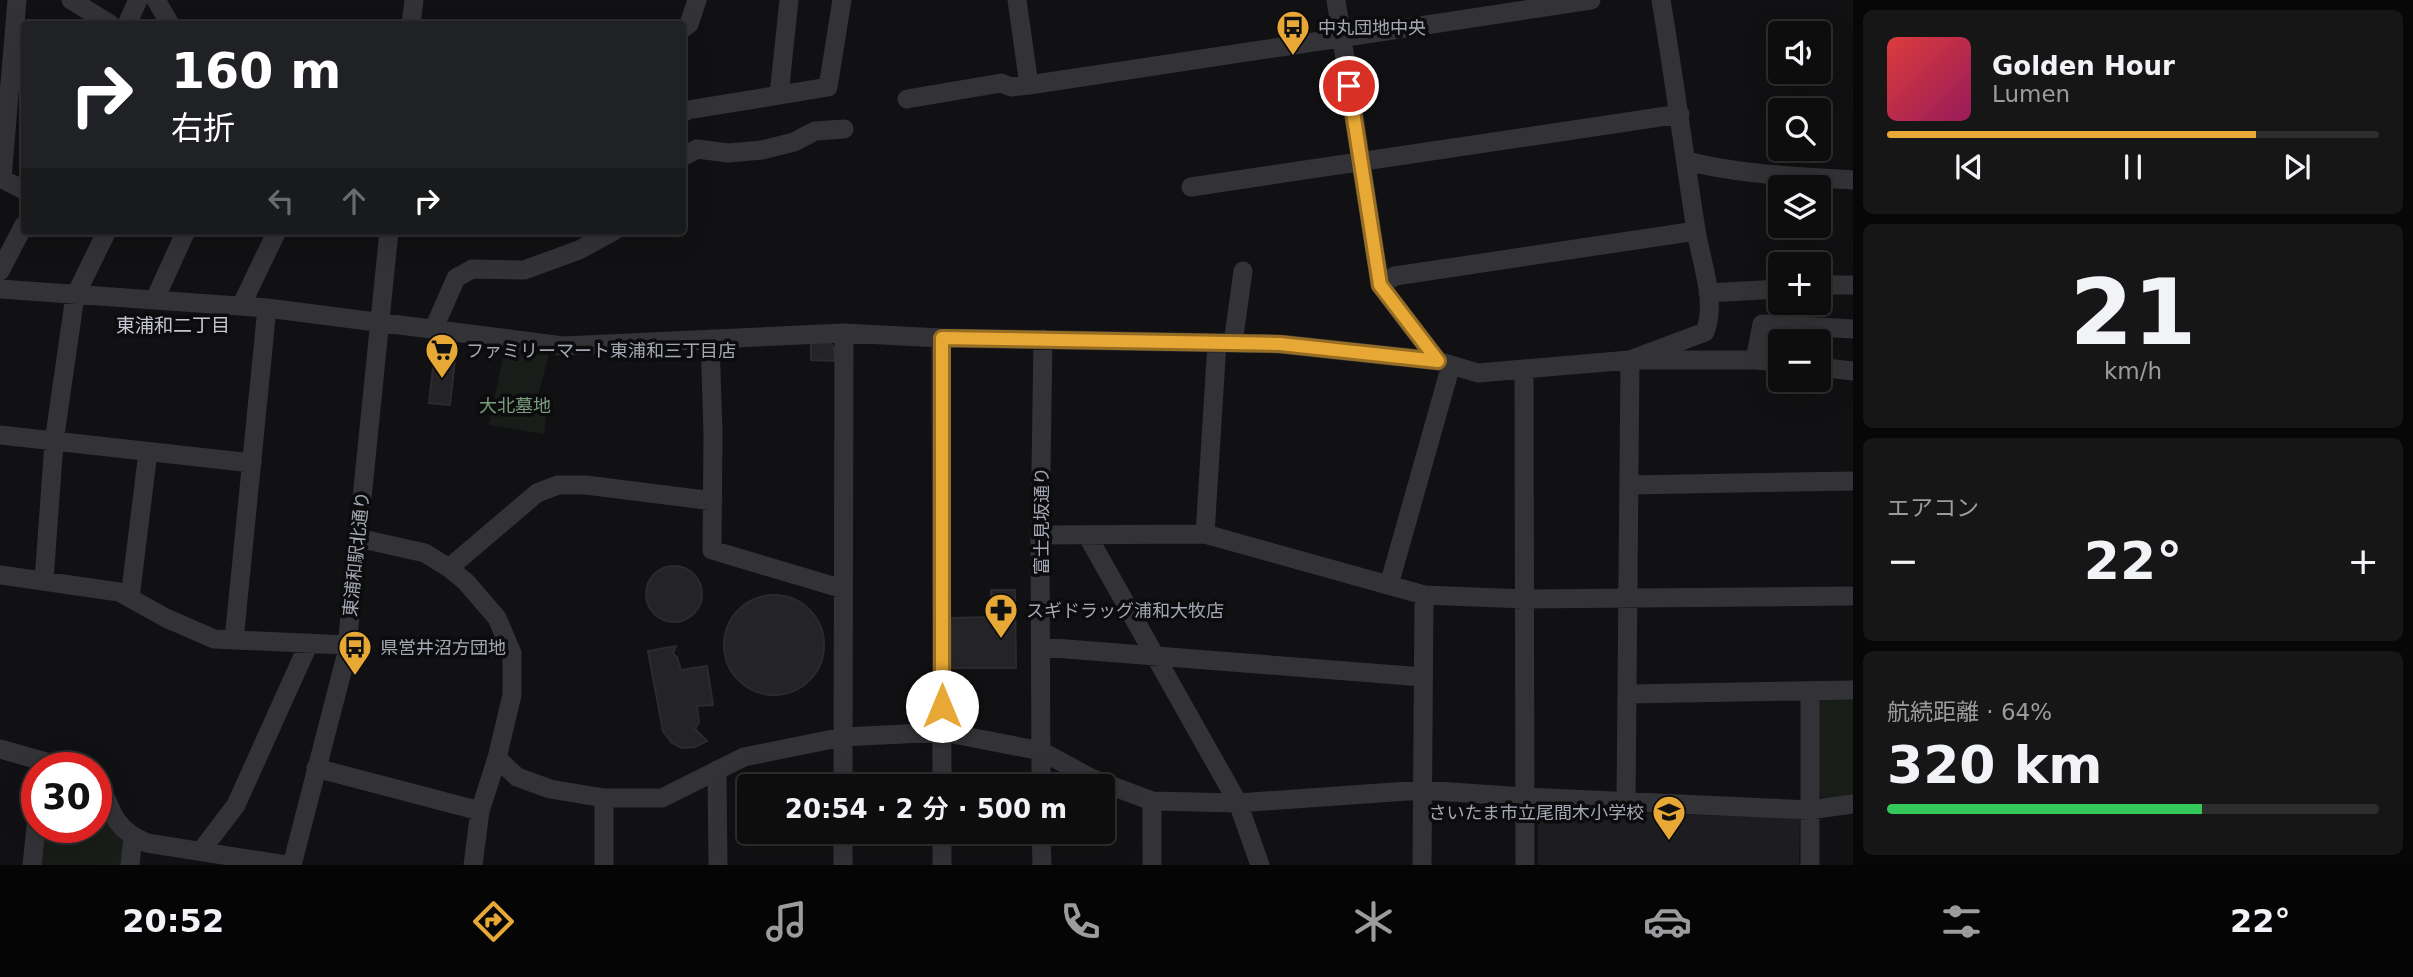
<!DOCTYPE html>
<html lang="ja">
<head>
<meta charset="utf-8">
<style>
	body { margin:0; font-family:"DejaVu Sans","Noto Sans JP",sans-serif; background:#161617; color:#f1f3f6; height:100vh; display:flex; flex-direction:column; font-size:26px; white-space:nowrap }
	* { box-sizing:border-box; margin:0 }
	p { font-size:23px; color:#9a9c9e }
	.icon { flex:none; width:38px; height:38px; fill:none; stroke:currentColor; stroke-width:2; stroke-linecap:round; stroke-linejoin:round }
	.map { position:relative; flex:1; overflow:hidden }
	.side { display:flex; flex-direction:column; gap:10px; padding:10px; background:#070708; width:560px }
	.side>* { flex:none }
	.banner { position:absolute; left:21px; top:21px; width:665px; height:214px; border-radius:7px; box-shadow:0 7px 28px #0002,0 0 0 2px #2d2d2e; background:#202124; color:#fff; overflow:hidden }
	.controls { position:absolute; left:1768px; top:21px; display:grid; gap:14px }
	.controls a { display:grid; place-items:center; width:63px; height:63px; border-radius:7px; background:#0d0d0e; box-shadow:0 7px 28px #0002,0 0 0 2px #2d2d2e; font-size:35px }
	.speed { position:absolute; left:21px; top:752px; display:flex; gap:14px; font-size:35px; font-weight:700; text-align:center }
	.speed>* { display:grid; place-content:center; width:91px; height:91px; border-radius:50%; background:#0d0d0e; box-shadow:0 7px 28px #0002,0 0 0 2px #2d2d2e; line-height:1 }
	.speed .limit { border:10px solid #d22; background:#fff; color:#111 }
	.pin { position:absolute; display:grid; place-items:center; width:60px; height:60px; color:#fff; margin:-30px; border:4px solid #fff; border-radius:50%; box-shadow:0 2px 7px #0007 }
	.me { position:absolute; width:77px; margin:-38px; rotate:0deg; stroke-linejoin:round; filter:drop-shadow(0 0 5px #0008) }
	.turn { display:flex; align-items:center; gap:24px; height:147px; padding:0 35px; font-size:32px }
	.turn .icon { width:91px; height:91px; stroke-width:2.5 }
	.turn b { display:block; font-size:49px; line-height:60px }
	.lanes { display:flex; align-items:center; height:66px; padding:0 35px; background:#0003; justify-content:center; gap:35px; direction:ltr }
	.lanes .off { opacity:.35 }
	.big { font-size:52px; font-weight:600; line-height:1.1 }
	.side .card { flex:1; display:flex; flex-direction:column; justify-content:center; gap:10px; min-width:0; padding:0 24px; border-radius:10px; background:#161617 }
	.side .dial { align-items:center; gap:0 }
	.dial b { font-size:91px; line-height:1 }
	.song { display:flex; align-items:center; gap:21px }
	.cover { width:84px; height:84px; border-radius:10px; background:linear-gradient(135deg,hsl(0 70% 55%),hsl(330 70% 35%)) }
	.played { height:7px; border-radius:4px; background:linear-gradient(90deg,#e7a835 75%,#2d2d2e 75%) }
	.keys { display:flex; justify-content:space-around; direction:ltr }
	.heat { display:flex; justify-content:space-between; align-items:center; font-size:38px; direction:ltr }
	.charge { height:10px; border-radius:5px; background:linear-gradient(90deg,#34c759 64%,#2d2d2e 0) }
	.trip { position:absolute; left:737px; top:774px; width:378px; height:70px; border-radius:7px; background:#0d0d0e; box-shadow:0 7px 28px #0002,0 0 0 2px #2d2d2e; font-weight:600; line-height:70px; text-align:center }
	.tab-bar { display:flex; height:112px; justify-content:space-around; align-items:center; background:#050506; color:#9a9c9e }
	.tab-bar .icon { width:49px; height:49px }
	.tab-bar .selected { color:#e7a835 }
	.tab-bar b { font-size:32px; color:#f1f3f6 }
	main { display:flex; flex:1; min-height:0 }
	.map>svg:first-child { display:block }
	.built { fill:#1d1d20 }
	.green { fill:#181d19 }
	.building { fill:#242427; stroke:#2b2b2f; stroke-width:2 }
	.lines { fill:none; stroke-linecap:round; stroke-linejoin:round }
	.minor { stroke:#333337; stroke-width:19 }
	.route-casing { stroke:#966d22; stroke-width:18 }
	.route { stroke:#e7a835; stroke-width:12 }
	.labels { text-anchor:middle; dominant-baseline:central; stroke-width:7; stroke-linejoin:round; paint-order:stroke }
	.poi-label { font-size:18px; fill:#a3a8b3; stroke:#0c0c0e; text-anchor:start }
	.park-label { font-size:18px; fill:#7b9d7d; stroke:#0c0c0e }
	.street-label { font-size:18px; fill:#a3a8b3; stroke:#0c0c0e }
	.neighbourhood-label { font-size:19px; fill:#c4c7cf; stroke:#0c0c0e }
</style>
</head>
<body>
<main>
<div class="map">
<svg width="1853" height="865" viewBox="0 0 1853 865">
	<rect width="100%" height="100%" fill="#111113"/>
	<path class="built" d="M1538,810L1800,818L1799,865H1538Z"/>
	<path class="green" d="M505,346L550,351L537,400L548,403L544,434L489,425Z
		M1821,696H1853V796L1825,799L1819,796L1817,704Z
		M96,799L126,843L124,865H38L41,828H96Z"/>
	<path class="building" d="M811,341L829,342L834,347V361L811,360Z
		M434,358L455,360L450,405L429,403Z
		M646 594a28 28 0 1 1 56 0a28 28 0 1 1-56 0Z
		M991,590H1015L1016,668H951V618L991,617Z
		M724 645a50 50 0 1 1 100 0a50 50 0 1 1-100 0Z
		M676,646L673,654L677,657L681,670L707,666L713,705L697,706L699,722L695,729L707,741L695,747L682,748L672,743L663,731L648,651Z"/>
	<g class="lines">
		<path class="minor" d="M17,0L2,179L24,190
			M71,0L110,24
			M156,0L170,24
			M1017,0L1029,85
			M1336,0L1380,285L1438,361
			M127,24L138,0
			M411,24L414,0
			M682,29L689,24L697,0
			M779,95L789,0
			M907,99L1001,83L1011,87L1029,85L1591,0
			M682,113L688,110L828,87L842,0
			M682,157L697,149L729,153L762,150L794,142L815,131L844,129
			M1687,161C1741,175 1797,176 1853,180
			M1191,187L1680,114
			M0,271L24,225
			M1380,285L1395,276L1696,231
			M1818,285H1853
			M0,289L267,308L563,346L844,333L941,338L1280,344L1438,361L1478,373L1630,360H1755L1780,362
			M1708,293L1780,289
			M155,299L186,231
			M241,306L277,231
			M434,328L456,278L472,269L524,270L579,250L614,231
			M941,338L942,786
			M710,339L713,434L712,550L843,589
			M1233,343L1243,271
			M1755,360L1762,324L1853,329
			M1818,367L1853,371
			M1524,369L1525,865
			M0,435L252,463
			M1629,485L1853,481
			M1205,534L1217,343
			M1040,535L1205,534L1424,595L1525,599L1853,596
			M1087,535L1238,803L1260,865
			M358,538L425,553L449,568L466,582L497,618L512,653V695L497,758L480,811L473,865
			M449,568L537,493L558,485H586L713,501
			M0,575L119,592L166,618L214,639L347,645
			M44,581L54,442L75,296L107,231
			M1389,585L1451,365
			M130,598L148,452
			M234,640L267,308
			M1041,647L1423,677
			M1627,694L1853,690
			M0,749L67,768
			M497,758L517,777L550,789L604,798H662L744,757L843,737L943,732L1041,751L1093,779L1152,801L1238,803L1422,790L1525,797L1810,810L1853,804
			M316,768L480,811
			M717,770L718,865
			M843,786L844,333
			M1041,786L1040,535L1043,339
			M96,787C108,795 109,811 118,822C125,832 135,838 147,843L286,865
			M1626,802L1630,360L1705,332C1717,301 1701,262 1696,230C1684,154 1674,77 1661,0
			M843,831V865
			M1041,831L1042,865
			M201,851L236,805L309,643
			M32,865L37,818
			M130,865L133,837
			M292,865L346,656L389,231
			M604,865V798
			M942,865V831
			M1152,865V801
			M1422,865L1424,595
			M1810,865V691"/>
	</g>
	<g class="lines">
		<defs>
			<path id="route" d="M942,706V338L1280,344L1438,361L1380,285L1349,86"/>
		</defs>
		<use href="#route" class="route-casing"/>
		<use href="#route" class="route"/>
	</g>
	<defs>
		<symbol id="bus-pin" viewBox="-11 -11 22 30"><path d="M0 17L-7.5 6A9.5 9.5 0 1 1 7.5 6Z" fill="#e7a835" stroke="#0c0c0e"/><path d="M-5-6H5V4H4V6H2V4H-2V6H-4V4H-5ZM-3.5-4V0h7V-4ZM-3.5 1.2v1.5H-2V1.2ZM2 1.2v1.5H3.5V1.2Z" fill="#111"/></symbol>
		<symbol id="supermarket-pin" viewBox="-11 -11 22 30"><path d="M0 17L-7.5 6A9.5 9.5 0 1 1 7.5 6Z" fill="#e7a835" stroke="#0c0c0e"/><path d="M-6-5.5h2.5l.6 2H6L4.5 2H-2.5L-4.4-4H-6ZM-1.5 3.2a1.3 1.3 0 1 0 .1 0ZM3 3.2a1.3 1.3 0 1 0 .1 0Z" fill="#111"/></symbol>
		<symbol id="pharmacy-pin" viewBox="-11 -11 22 30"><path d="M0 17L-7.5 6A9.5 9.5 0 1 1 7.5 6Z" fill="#e7a835" stroke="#0c0c0e"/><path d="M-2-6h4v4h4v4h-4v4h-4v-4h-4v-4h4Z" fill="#111"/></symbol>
		<symbol id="school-pin" viewBox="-11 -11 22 30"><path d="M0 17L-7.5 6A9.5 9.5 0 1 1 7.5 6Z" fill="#e7a835" stroke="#0c0c0e"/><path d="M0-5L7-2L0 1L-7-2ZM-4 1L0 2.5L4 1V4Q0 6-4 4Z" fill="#111"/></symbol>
	</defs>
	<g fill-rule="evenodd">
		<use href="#bus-pin" x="1274" y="8" width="38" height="52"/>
		<use href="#supermarket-pin" x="423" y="331" width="38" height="52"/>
		<use href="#pharmacy-pin" x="982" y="591" width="38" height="52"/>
		<use href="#bus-pin" x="336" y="628" width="38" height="52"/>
		<use href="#school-pin" x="1650" y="793" width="38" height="52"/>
	</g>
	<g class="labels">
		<g class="poi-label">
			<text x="1318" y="27">中丸団地中央</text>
			<text x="466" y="350">ファミリーマート東浦和三丁目店</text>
			<text x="1026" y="610">スギドラッグ浦和大牧店</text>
			<text x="380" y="647">県営井沼方団地</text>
			<text x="1644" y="812" text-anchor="end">さいたま市立尾間木小学校</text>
		</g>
		<g class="park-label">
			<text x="515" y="405">大北墓地</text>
		</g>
		<g class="street-label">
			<text transform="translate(1041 521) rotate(-90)">富士見坂通り</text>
			<text transform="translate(356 554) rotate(-84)">東浦和駅北通り</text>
		</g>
		<g class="neighbourhood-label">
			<text x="173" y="325">東浦和二丁目</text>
		</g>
	</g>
</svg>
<div class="controls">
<a><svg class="icon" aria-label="sound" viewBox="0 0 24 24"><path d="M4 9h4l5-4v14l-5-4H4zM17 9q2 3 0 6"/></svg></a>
<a><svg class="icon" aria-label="search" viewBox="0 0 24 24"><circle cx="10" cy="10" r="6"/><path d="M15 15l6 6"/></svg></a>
<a><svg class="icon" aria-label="layers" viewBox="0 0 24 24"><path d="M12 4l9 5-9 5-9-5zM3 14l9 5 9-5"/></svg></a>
<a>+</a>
<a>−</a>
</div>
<div class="speed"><div class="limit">30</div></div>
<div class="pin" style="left:1349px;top:86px;background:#d93025"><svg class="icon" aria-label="arrive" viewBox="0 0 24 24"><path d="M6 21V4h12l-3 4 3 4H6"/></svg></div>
<svg class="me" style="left:942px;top:706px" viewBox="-20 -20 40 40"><circle r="19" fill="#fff"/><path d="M0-13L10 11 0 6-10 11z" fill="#e7a835"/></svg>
<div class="trip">20:54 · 2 分 · 500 m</div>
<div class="banner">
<div class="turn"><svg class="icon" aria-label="right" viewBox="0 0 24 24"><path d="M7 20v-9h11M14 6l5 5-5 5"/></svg><div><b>160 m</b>右折</div></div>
<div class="lanes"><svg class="icon off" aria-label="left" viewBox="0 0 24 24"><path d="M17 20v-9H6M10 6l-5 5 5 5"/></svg><svg class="icon off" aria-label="ahead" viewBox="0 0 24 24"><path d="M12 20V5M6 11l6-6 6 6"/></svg><svg class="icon" aria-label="right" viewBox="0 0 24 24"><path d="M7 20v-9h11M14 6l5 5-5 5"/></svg></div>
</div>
</div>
<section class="side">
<div class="card">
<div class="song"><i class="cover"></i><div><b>Golden Hour</b><p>Lumen</p></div></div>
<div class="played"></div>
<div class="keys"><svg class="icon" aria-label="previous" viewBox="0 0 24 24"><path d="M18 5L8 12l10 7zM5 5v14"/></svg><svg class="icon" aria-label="pause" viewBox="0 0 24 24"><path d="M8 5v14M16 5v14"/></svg><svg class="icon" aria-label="next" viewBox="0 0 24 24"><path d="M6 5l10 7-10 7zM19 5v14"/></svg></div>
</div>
<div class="card dial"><b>21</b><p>km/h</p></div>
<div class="card"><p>エアコン</p>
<div class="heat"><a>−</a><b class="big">22°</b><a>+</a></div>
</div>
<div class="card"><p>航続距離 · 64%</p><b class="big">320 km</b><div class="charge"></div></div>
</section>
</main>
<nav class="tab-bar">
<b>20:52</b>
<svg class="icon selected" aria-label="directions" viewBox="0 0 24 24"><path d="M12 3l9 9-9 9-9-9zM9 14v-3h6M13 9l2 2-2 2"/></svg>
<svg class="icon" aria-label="music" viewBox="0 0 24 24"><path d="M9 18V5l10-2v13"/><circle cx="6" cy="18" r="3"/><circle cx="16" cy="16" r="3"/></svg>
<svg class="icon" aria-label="phone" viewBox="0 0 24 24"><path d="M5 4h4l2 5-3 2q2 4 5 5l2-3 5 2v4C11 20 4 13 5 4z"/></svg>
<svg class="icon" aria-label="climate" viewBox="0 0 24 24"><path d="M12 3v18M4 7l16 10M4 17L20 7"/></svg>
<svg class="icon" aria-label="car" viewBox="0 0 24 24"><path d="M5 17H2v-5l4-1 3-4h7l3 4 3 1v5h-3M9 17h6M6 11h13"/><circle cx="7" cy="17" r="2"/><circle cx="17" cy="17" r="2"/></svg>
<svg class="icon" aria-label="filters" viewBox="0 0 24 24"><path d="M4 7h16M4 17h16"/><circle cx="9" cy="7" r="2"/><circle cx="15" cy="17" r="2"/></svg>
<b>22°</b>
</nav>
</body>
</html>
